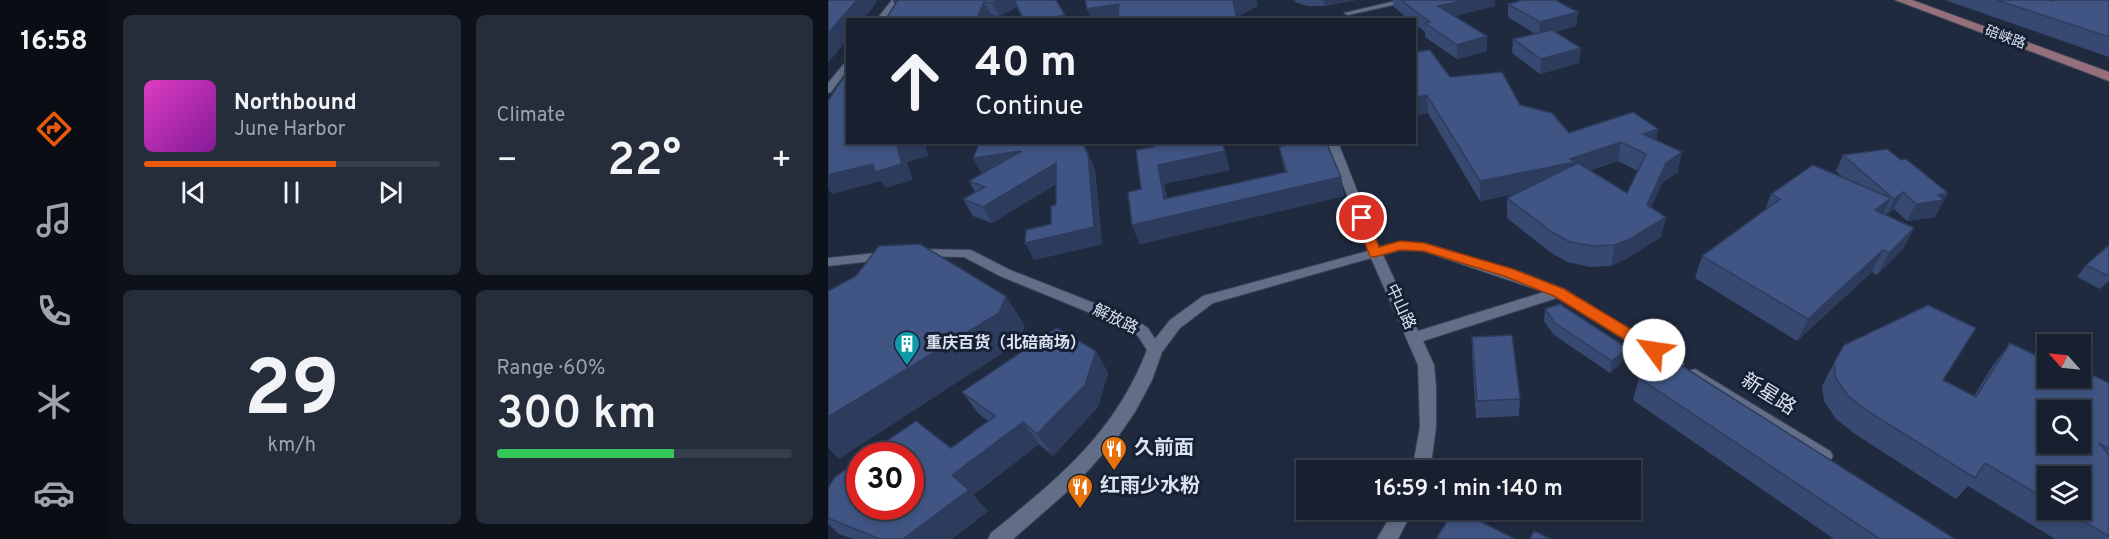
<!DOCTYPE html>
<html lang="en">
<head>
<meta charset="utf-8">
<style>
	body { margin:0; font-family:Overpass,"Noto Sans SC",sans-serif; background:#252d3b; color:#f1f3f6; height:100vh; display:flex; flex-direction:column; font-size:22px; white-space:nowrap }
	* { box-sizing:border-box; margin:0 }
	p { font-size:20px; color:#9fa3aa }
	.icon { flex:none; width:33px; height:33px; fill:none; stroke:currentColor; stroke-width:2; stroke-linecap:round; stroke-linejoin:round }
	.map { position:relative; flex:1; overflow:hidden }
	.panel { display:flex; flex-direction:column; gap:15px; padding:15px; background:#0d121a; width:720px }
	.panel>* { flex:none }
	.hud { position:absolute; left:18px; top:18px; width:570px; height:126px; border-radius:0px; box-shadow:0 3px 9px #0003,0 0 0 2px #363e4b; background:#18202f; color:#f1f3f6; overflow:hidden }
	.needle { width:39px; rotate:297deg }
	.controls { position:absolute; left:1209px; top:334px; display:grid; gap:12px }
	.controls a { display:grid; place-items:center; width:54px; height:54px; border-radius:0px; background:#18202f; box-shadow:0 3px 9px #0003,0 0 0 2px #363e4b; font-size:30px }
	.speed { position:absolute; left:18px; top:442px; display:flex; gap:12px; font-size:30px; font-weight:700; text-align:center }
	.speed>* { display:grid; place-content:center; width:78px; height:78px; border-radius:50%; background:#18202f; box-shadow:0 3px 9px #0003,0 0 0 2px #363e4b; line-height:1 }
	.speed .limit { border:9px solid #d22; background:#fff; color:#111 }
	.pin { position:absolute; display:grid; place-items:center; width:51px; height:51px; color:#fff; margin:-26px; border:3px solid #fff; border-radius:50%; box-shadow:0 2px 6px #0007 }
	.me { position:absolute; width:66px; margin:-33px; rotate:301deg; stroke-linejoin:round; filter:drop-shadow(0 0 4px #0008) }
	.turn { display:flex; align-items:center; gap:21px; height:126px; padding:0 30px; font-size:27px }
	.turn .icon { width:78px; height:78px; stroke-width:2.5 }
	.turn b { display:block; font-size:42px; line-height:51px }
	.big { font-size:45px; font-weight:600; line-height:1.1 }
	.panel .tile { flex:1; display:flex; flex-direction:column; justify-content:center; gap:9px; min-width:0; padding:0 21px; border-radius:9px; background:#252d3b }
	.panel .dial { align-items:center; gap:0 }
	.dial b { font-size:78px; line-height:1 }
	.song { display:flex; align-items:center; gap:18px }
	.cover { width:72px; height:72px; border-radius:9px; background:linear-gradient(135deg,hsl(310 70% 55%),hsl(290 70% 35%)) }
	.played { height:6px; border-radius:3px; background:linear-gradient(90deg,#ea580c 65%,#363e4b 65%) }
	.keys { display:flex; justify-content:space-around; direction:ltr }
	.heat { display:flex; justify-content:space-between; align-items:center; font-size:33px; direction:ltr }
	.charge { height:9px; border-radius:4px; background:linear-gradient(90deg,#34c759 60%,#363e4b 0) }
	.panel .tiles { flex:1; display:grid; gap:15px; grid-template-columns:repeat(2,1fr) }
	.trip { position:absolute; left:468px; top:460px; width:345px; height:60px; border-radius:0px; background:#18202f; box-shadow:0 3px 9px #0003,0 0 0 2px #363e4b; font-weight:600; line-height:60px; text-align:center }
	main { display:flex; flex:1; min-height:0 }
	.tab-bar { display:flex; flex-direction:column; width:108px; justify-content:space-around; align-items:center; background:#0a0d13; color:#9fa3aa }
	.tab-bar .icon { width:42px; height:42px }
	.tab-bar .on { color:#ea580c }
	.tab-bar b { font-size:27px; color:#f1f3f6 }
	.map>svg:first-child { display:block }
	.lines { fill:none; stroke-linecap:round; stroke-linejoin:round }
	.minor-casing { stroke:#3b4455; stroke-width:2 }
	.primary-casing { stroke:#3b4455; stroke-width:2 }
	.minor { fill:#626e87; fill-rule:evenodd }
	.primary { fill:#956f7b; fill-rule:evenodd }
	.wall { fill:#374971; fill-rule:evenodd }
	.shaded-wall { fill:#2d3c5c }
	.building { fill:#405583; stroke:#2d3c5c; stroke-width:1.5; fill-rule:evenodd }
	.route { fill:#ea580c; stroke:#983908; stroke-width:1.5 }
	.labels { text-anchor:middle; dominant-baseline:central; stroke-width:6; stroke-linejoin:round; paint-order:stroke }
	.far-street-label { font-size:14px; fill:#dae1ef; stroke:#162034 }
	.street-label { font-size:16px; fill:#dae1ef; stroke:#162034 }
	.poi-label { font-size:16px; font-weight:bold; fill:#dae1ef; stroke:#162034; text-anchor:start }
	.near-street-label { font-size:20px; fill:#dae1ef; stroke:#162034 }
	.near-poi-label { font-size:20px; font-weight:bold; fill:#dae1ef; stroke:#162034; text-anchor:start }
</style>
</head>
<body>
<main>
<nav class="tab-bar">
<b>16:58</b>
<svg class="icon on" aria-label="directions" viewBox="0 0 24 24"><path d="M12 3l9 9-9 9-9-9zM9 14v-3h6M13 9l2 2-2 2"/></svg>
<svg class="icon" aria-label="music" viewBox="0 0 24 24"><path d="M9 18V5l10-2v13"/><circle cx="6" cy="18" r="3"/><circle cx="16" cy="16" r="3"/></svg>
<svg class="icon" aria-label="phone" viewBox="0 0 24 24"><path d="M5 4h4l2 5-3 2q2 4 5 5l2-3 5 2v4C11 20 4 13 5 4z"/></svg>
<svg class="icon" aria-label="climate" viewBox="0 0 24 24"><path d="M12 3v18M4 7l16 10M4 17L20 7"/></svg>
<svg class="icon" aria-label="car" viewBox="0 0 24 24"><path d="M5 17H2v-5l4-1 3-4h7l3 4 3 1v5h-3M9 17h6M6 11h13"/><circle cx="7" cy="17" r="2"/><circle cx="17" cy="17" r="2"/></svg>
</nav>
<section class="panel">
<div class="tiles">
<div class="tile">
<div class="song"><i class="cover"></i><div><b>Northbound</b><p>June Harbor</p></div></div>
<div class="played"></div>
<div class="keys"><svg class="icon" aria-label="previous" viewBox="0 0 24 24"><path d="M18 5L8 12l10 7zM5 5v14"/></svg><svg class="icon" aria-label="pause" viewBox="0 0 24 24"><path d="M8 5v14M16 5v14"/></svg><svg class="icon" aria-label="next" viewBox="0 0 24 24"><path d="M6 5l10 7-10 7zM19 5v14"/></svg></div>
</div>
<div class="tile"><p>Climate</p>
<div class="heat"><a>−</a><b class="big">22°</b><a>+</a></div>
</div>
<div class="tile dial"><b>29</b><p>km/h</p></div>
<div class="tile"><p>Range · 60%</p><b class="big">300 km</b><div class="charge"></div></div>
</div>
</section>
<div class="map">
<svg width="1281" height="539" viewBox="0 0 1281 539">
	<rect width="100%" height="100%" fill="#202a3f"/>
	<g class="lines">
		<defs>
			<path id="minor" d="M64,0H72L57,20H48Z
				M572,0H587L520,15L516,13Z
				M20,59V69L3,92L0,93V83Z
				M499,142H510L551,247L572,242L596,243L685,270L736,289L853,360L856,364L853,368L848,370L843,368L729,298L595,341L606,365L608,387V427L602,471H584L592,427L590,365L543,258L385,303L352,328L334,352L324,380L307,412L289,438L248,484L185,539H160L163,533C231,478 287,433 319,350L310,336L294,326L172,276L136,257L88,256L81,252L83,249L143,250L182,270L304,318L320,328L327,339L342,320L375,296L540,251ZM572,250L595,251L716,292L590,331L555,255Z
				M58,252L65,256L63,259L0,266V258Z
				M867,369L1002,451L1005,456L1002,461L996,464L990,461L861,379L859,375L861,371Z
				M566,510H585L570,539H549Z"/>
			<path id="primary" d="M1067,0H1084L1281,72V81Z"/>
		</defs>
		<use href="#minor" class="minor-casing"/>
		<use href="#primary" class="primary-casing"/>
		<use href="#minor" class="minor"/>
		<use href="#primary" class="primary"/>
	</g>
	<path class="wall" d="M65,0H228L238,20H195L189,7L171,16L67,5Z
		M466,0H528L496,6H480L469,3Z
		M565,0H667V6L626,16L659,36V51L629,59L597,37V32L586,23V20H581L566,7Z
		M1117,0H1221L1225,1L1281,0V57Z
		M680,4L750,12L748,26L727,32L751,63L712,74L684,53L685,39L707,34L680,17Z
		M586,52L622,77L692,105L741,133L830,129L828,140L850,172L834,183L823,207L838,217L833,237L798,259L783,266L762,267L739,262L722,252L679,218V198L691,193L652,201L600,113L586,116ZM790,161L810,171L799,193L761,171Z
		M326,147L402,170L336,184L339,198L457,172L451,147L513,177L516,196L312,244L304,225L313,189Z
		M260,154L267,170L274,244L206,260L223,224L228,205V184L164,223L145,216L135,199L147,192L141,181L155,173H153Z
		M1015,155L1073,160L1120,193L1107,217L1079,221L1066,209L1058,215L1086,228L1074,250L1049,275L1044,272L969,341L867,278L874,256L937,210L943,194L1016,178L1008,171Z
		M1281,245V281L1272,289L1249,277L1258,265Z
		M717,309L796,360L782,373L726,335L716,321Z
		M644,337L692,399L691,416L648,418L644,354Z
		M1182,343L1220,378L1281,383V539H1227L1140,486L1128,499L1027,434L1008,419L996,401L994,386L1006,363L1115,380L1146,396L1165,365ZM1220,477L1252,510H1220Z
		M268,351L280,373L270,407L225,456L211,444L145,495L160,511L124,539H25L11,534L0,524V488L123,448L160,421L151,414L134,392Z
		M811,378L1127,539H1006L805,400Z"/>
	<path class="shaded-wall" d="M29,0H48L49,2L35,20H20V39L0,63V33Z
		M65,0H72V13Z
		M170,0H186L189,7L171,16L165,3Z
		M409,0H429L430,6L408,18L405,2Z
		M495,0H528L496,6Z
		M637,0H667V6L610,20V6Z
		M156,2L163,15L161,20H148Z
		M291,4L296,20H263L259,9Z
		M750,12L748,26L711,36L712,22Z
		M237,15L238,20H228L227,17Z
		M659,36V51L629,59V45Z
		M753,48L751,63L712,74L713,59Z
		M599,95L600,113L586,116V98Z
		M830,129L827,148L815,134Z
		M80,142L97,143L100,156L79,162L85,180L58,188L53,181L4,194L0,189V175L69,146Z
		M793,142L790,161L746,176L745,182L652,201V181L742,159Z
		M194,151L201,167L153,173L145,158Z
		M397,151L402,170L336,184L342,216L513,177L516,196L312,244L304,225L336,199L330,165Z
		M854,152L850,172L834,183L815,225L819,205L838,163Z
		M260,154L267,170L274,244L206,260L197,243L266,227Z
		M228,163L235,179L164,223L155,207Z
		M1075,192L1066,209L1057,216L1066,199Z
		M1120,193L1107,217L1079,221L1088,204L1110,195Z
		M1063,198L1052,220L1047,210Z
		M838,217L833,237L798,259L783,266L787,245Z
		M1086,228L1074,250L1049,275L1061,253Z
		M1055,250L1044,272L969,341L980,319Z
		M178,296L197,326L190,343L11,459L0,448V417Z
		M799,348L796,360L782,373L784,361Z
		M268,351L280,373L270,407L225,456L209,434Z
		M195,422L211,444L145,495L160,511L124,539H75L124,475Z"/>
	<path class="building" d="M0,0H29L0,33Z
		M70,0H170L165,3L156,2L148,20H57Z
		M186,0H228L237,15L227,17L228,20H196Z
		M257,0H409L405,2L409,20H290L291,4L259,9Z
		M573,0H637L610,6L659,36L629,45L597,23L602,22Z
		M695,0H727L750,12L712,22L680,4Z
		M1169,0H1221L1225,1L1228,0H1281V37Z
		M724,30L753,48L713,59L685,39Z
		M602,50L622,77L674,72L692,105L724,113L741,133L805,112L830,129L815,134L854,152L838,163L819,205L838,217L802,239L787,245L765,246L742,242L724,232L679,198L750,163L799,193L818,154L793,142L742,159L747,162L652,181L599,95L586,98V52Z
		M20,70V142H80L69,146L74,164L47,172L45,164L0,175V101Z
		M152,142H254L260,154L266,227L197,243L198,230L223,224V206L228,205V163L155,207L135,199L157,187L141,181L194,151L145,158Z
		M325,142H394L397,151L330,165L336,199L459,172L451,147L472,142H498L513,177L304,225L300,192L313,189L308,150L326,147Z
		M1059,149L1073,160L1078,159L1120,193L1110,195L1116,200L1088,204L1075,192L1066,199L1015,155Z
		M985,165L1063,198L1047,210L1086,228L1061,253L1055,250L980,319L874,256L952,199L943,194Z
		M92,244L178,296L171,313L0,417V291L28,276L51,246Z
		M1281,245V276L1258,265Z
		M732,304L799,348L784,361L727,323L717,309Z
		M1100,305L1148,328L1115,380L1148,397L1182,343L1220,361V378H1252V369L1281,383V449L1271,443L1281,455V536L1236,510H1252V477H1220V500L1157,463L1147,478L1041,412L1021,397L1008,379L1006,363L1016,345ZM1220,411H1252V444H1220Z
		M229,328L268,351L257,385L209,434L195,422L124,475L141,490L75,539H52L0,518V488L7,477L32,460V507H82V456H37L88,421L123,448L167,416L134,392Z
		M684,335L692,399L649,401L644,337Z
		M835,354L1127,539H1052L811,378Z
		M626,510H630L687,539H608Z
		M706,531L723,539H702Z"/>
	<path class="route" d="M534,214L540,218L551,247L572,241L596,243L685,269L736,289L831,346L834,350L831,354H820L726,296L676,276L595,251L572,250L546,257L542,256L527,218Z"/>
	<defs>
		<symbol id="building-pin" viewBox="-11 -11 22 30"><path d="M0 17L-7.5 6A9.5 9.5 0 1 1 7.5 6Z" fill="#0f9aa8" stroke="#162034"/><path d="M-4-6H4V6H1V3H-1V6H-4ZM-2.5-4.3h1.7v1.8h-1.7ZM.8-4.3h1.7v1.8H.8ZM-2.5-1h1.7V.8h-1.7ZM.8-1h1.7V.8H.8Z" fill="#fff"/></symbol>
		<symbol id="restaurant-pin" viewBox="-11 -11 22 30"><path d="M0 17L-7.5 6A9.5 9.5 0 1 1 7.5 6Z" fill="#e8710a" stroke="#162034"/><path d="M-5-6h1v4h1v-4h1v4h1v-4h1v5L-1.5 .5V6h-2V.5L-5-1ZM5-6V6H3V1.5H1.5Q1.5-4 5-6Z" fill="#fff"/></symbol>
	</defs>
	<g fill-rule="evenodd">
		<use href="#building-pin" x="64" y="329" width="30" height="40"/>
		<use href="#restaurant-pin" x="271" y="434" width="30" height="40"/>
		<use href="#restaurant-pin" x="237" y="472" width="30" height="40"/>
	</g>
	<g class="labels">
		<g class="far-street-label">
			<text transform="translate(1177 38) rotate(20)">碚峡路</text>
		</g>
		<g class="street-label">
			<text transform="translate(572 307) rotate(65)">中山路</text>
			<text transform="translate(287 320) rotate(26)">解放路</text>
		</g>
		<g class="poi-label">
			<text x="98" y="344">重庆百货（北碚商场）</text>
		</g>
		<g class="near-street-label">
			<text transform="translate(940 395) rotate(32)">新星路</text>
		</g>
		<g class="near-poi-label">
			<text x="306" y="449">久前面</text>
			<text x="272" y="487">红雨少水粉</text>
		</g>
	</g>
</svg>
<div class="controls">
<a><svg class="needle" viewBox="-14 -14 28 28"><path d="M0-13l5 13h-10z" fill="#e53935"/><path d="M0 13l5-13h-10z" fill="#9fa3aa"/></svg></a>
<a><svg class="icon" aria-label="search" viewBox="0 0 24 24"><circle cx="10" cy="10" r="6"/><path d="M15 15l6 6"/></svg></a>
<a><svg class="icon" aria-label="layers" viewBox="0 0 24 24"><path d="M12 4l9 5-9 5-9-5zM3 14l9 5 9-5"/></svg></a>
</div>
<div class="speed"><div class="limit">30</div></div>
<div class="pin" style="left:534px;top:218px;background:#d93025"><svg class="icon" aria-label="arrive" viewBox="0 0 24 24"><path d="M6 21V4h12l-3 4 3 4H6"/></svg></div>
<svg class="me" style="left:826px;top:350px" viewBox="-20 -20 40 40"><circle r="19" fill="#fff"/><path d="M0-13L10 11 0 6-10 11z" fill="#ea580c"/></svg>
<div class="trip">16:59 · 1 min · 140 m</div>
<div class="hud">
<div class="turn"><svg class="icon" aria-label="ahead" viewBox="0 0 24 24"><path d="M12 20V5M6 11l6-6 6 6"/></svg><div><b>40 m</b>Continue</div></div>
</div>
</div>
</main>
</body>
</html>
